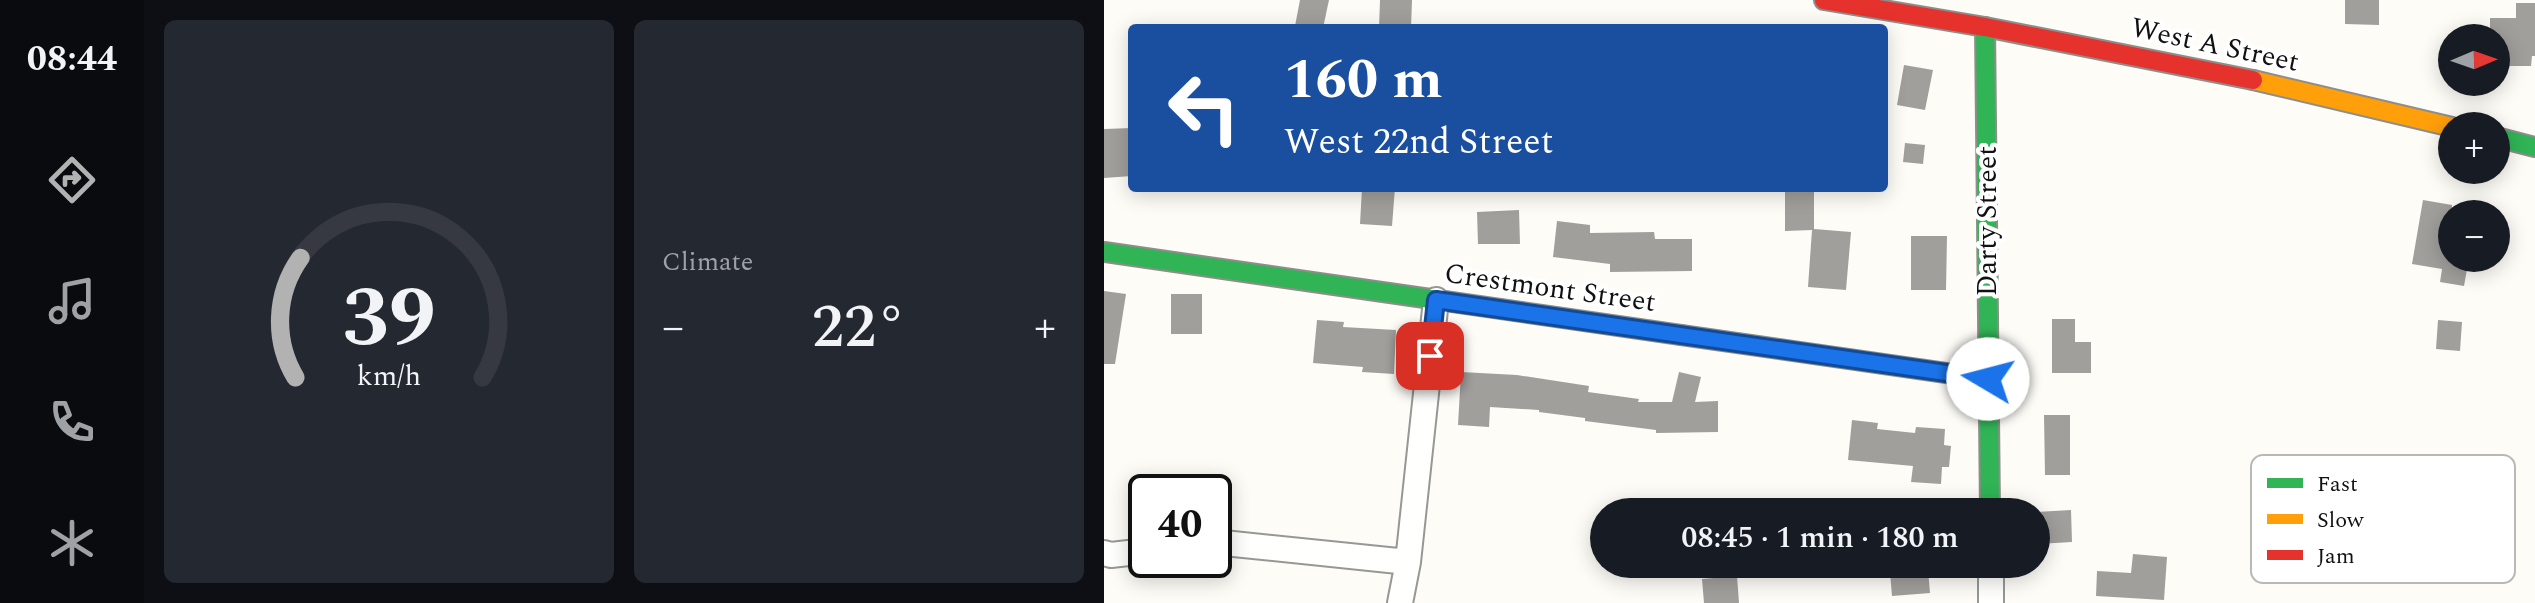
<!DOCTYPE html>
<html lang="en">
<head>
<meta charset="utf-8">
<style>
	body { margin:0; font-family:Spectral,serif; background:#242831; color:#f1f3f6; height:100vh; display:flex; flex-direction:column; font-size:30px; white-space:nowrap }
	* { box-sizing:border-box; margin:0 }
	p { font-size:26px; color:#9ea1a6 }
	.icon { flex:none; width:44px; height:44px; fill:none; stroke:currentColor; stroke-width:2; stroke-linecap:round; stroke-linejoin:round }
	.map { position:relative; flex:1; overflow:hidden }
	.drawer { display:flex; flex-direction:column; gap:20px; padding:20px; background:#0d0f14; width:960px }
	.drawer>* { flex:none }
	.top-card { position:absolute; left:24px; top:24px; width:760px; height:168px; border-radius:8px; box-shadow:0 4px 20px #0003; background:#1a4fa0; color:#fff; overflow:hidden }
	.needle { width:52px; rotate:88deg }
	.tools { position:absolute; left:1334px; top:24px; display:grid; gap:16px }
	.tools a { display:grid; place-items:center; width:72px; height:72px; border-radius:50%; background:#171b24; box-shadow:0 4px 20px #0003; font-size:40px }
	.speed { position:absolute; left:24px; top:474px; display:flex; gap:16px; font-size:40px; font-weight:700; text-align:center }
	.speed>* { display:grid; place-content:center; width:104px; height:104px; border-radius:50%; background:#171b24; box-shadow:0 4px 20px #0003; line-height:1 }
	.speed .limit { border:4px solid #111; border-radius:12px; background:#fff; color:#111 }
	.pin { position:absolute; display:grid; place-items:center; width:68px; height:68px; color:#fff; margin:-34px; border-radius:16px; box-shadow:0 4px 12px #0006 }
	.me { position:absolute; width:88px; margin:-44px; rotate:278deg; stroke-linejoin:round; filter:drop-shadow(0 0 6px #0008) }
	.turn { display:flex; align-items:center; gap:28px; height:168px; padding:0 24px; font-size:36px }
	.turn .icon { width:104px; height:104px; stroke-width:2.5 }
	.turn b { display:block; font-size:56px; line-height:68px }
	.big { font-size:60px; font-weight:600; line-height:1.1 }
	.drawer .card { flex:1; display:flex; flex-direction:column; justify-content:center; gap:12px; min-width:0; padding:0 28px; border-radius:12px; background:#242831 }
	.drawer .dial { align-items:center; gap:0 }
	.dial svg { height:208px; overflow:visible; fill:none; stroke:#363941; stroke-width:7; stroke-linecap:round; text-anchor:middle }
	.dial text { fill:#f1f3f6; stroke:none }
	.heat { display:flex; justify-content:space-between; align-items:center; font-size:44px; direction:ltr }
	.drawer .tiles { flex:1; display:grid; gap:20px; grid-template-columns:repeat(2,1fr) }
	.trip { position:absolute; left:486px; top:498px; width:460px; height:80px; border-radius:40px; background:#171b24; box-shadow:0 4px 20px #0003; font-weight:600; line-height:80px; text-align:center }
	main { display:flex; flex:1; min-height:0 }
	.menu { display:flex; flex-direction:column; width:144px; justify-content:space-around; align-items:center; background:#090b0e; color:#9ea1a6 }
	.menu .icon { width:56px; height:56px }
	.menu .selected { color:#b2b2b3 }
	.menu b { font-size:36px; color:#f1f3f6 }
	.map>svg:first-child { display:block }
	.building { fill:#a19f9c }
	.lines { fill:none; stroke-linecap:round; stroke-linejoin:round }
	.street-casing { stroke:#979795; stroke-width:28 }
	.fast-casing { stroke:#8e8d8b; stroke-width:22 }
	.slow-casing { stroke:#8e8d8b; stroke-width:22 }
	.jam-casing { stroke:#8e8d8b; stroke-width:22 }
	.street { stroke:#fffffe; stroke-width:24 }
	.fast { stroke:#30b455; stroke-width:18 }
	.slow { stroke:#ff9f0a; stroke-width:18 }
	.jam { stroke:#e5322d; stroke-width:18 }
	.route-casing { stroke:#114b97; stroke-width:20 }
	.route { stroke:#1a73e8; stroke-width:14 }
	.labels { text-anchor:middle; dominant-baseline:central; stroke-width:8; stroke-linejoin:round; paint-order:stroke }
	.street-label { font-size:28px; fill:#111; stroke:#fff }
	.key { fill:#fff; stroke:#b8b8b8; stroke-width:2 }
	.key-label { font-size:22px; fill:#111 }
</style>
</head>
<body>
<main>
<nav class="menu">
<b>08:44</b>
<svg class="icon selected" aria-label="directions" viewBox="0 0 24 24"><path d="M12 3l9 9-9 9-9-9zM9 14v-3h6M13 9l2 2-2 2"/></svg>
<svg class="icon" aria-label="music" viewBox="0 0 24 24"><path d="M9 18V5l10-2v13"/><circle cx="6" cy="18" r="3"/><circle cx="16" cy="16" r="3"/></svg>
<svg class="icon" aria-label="phone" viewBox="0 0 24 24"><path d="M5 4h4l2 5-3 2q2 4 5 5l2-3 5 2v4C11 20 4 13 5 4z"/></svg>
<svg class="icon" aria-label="climate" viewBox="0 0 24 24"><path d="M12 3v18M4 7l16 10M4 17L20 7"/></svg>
</nav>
<section class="drawer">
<div class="tiles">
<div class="card dial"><svg viewBox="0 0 100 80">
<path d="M14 69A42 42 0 1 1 86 69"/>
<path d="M14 69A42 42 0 0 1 16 23" stroke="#b2b2b3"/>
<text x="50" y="56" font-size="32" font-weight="700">39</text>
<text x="50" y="72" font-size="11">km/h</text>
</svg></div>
<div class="card"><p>Climate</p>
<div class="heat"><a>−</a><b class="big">22°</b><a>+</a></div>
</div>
</div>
</section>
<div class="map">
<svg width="1431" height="603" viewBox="0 0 1431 603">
	<rect width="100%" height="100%" fill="#fdfcf7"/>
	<path class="building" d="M196,0H225L219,28L191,26Z
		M276,0H308L307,28H275Z
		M1241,0H1275V25L1241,24Z
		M1412,3H1431V56H1428L1427,66H1392V38H1386V18H1412Z
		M800,65L829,70L821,110L793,105Z
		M28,128V176L0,178V129Z
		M801,143L821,145L819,164L799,162Z
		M258,188H291L288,226L256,224Z
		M681,188H710V229L747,232L742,290L704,287L708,230L681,231Z
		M1319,200L1348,205V258H1365L1360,286L1336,282L1338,269L1308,264Z
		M415,210L416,244H374L373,212Z
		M453,221L486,225V233L550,232L551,239H588V271L506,272V264L449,257Z
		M807,236H843L842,290H807Z
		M0,291L22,294L11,364H0Z
		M67,294H98V334H67Z
		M948,319H971V342H987V373H948Z
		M213,320L240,322L239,327L292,330L290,374L258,372L259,367L209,363Z
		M1334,320L1358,322L1356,351L1332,349Z
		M357,372L413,375L485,386L484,392L535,399L534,402H568L575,372L597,377L591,402L614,401V432L552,433V430L481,421V418L435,412V410L386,407L385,427L354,425Z
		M940,415H966V475H941Z
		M748,420L774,423L773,429L811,433L812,427L841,429L840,445L847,446L845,467H838L837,484L807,482L809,466L744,460Z
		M967,510L968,542L934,544L932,512Z
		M1029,554L1063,557L1060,600L992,596L993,571L1027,573Z
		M824,569L826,593L788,596L786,572Z
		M633,576L635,603H600L598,579Z"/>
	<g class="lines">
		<defs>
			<path id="street" d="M110,542L304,562
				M0,553L7,555L42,551
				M887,564V603
				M296,603L304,562L332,300"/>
			<path id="fast" d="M881,27L886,512
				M1392,137L1431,147
				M0,252L577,335"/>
			<path id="slow" d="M1149,80L1348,127"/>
			<path id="jam" d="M720,0L881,27L1149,80
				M577,335L884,379"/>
		</defs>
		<use href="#street" class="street-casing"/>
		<use href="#fast" class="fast-casing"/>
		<use href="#slow" class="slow-casing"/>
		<use href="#jam" class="jam-casing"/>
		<use href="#street" class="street"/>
		<use href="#fast" class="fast"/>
		<use href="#slow" class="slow"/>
		<use href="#jam" class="jam"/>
	</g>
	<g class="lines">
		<defs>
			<path id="route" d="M326,356L332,300L884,379"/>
		</defs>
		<use href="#route" class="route-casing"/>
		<use href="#route" class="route"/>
	</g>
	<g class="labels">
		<g class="street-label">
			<text transform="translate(1111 45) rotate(12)">West A Street</text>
			<text transform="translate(883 221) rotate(-90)">Darty Street</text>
			<text transform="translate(446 288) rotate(8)">Crestmont Street</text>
		</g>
	</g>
	<rect x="1147" y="455" width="264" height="128" rx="12" class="key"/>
	<rect x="1163" y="478" width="36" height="10" fill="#30b455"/>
	<rect x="1163" y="514" width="36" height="10" fill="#ff9f0a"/>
	<rect x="1163" y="550" width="36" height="10" fill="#e5322d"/>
	<g class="key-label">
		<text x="1213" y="491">Fast</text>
		<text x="1213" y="527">Slow</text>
		<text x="1213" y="563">Jam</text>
	</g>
</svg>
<div class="tools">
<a><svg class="needle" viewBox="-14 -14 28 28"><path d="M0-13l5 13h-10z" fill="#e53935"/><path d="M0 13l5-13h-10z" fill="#9ea1a6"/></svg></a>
<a>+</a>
<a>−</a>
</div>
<div class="speed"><div class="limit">40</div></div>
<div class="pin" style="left:326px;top:356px;background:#d93025"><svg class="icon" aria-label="arrive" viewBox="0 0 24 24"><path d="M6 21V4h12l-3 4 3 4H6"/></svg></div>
<svg class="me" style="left:884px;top:379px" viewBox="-20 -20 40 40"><circle r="19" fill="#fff"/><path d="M0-13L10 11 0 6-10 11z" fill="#1a73e8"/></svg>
<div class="trip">08:45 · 1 min · 180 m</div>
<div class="top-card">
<div class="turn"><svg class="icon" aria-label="left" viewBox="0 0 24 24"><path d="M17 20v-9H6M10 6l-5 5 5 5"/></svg><div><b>160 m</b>West 22nd Street</div></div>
</div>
</div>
</main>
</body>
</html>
